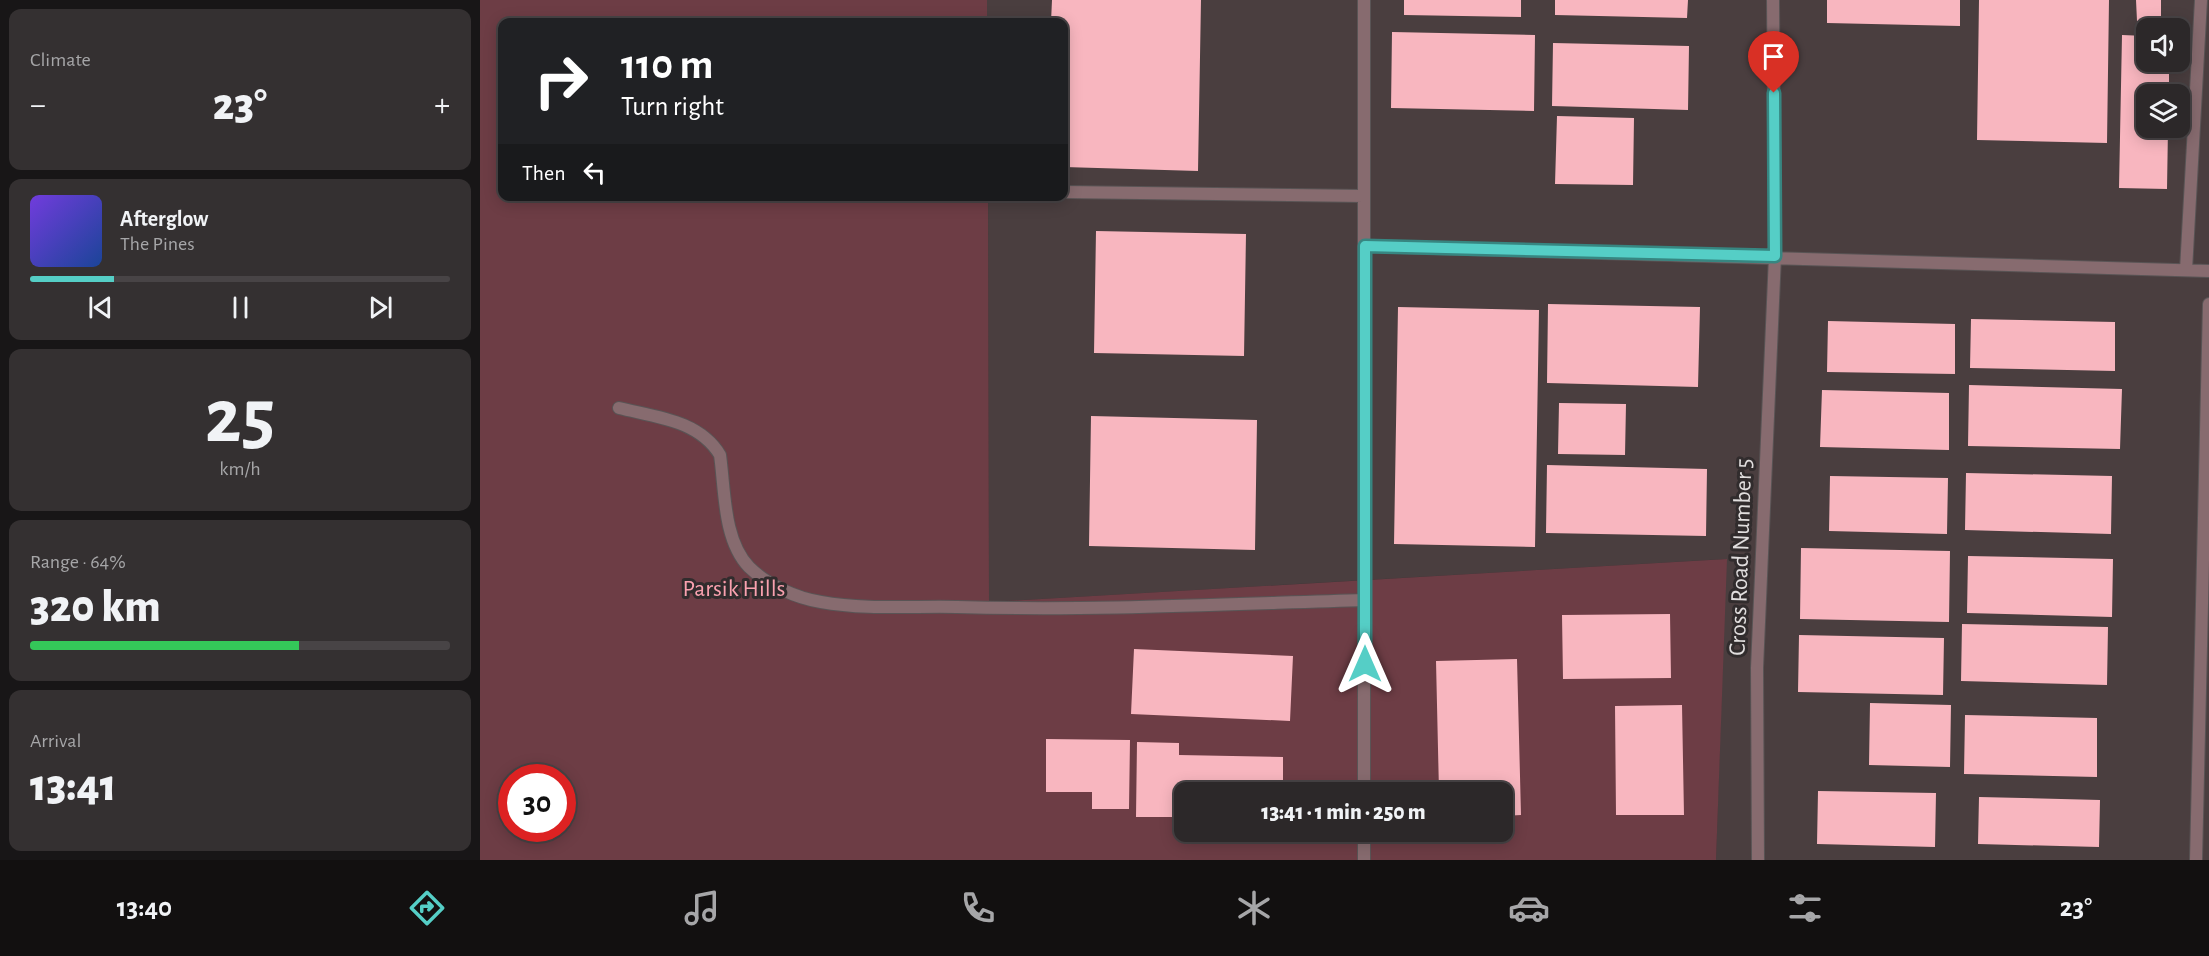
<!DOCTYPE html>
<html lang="en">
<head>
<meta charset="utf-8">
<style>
	body { margin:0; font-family:"Alegreya Sans",sans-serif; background:#343031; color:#f1f3f6; height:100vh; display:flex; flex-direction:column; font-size:22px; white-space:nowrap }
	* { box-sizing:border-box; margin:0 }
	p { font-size:20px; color:#a6a6a8 }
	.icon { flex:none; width:33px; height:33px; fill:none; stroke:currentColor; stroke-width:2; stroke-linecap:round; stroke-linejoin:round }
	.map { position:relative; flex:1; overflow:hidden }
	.side { display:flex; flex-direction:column; gap:9px; padding:9px; background:#181617; width:480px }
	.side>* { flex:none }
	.top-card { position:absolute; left:18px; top:18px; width:570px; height:183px; border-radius:12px; box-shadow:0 3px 15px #0003,0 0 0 2px #484446; background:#202124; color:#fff; overflow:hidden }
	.controls { position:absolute; left:1656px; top:18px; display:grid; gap:12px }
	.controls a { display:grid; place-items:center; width:54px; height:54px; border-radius:12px; background:#2c2829; box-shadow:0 3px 15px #0003,0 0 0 2px #484446; font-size:30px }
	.speed { position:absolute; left:18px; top:764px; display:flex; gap:12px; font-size:30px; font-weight:700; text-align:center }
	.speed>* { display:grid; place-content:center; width:78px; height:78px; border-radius:50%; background:#2c2829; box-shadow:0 3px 15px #0003,0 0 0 2px #484446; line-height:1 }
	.speed .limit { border:9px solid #d22; background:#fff; color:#111 }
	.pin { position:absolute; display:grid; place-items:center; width:51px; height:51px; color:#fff; margin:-62px -26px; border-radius:50% 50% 50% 0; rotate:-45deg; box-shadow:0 0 6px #0007 }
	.pin .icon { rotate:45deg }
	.me { position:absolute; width:66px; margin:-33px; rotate:0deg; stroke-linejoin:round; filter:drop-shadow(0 0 4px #0008) }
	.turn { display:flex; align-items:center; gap:21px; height:126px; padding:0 24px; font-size:27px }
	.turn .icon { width:78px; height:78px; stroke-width:2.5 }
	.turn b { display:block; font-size:42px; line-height:51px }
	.then { display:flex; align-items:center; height:57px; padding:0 24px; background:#0003; gap:12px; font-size:22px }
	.big { font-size:45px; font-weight:800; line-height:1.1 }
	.side .tile { flex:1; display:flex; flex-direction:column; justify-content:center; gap:9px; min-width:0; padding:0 21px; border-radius:12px; background:#343031 }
	.side .dial { align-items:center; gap:0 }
	.dial b { font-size:78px; line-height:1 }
	.song { display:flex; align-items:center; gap:18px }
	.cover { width:72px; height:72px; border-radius:9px; background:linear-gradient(135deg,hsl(260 70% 55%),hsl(220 70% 35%)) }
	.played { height:6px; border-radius:3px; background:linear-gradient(90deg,#55cec6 20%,#484446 20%) }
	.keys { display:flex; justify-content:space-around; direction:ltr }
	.heat { display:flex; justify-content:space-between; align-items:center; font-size:33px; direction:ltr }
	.charge { height:9px; border-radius:4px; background:linear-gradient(90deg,#34c759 64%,#484446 0) }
	.trip { position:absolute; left:694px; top:782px; width:339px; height:60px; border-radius:12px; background:#2c2829; box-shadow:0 3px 15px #0003,0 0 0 2px #484446; font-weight:800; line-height:60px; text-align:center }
	.tabs { display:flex; height:96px; justify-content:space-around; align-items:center; background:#121010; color:#a6a6a8 }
	.tabs .icon { width:42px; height:42px }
	.tabs .on { color:#55cec6 }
	.tabs b { font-size:27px; color:#f1f3f6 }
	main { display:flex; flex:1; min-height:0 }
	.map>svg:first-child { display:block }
	.built { fill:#4a3e3f; fill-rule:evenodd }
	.green { fill:#6d3d45; fill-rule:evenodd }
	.building { fill:#f8b6bf }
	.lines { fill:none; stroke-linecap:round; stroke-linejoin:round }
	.street-casing { stroke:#595455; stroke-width:14 }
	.street { stroke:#876b6f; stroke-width:12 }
	.route-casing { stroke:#378681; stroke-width:15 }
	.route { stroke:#55cec6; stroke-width:10 }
	.labels { text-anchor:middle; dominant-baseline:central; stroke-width:6; stroke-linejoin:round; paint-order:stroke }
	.street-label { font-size:24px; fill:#e1dede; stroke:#312c2d }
	.park-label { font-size:24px; fill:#faa1af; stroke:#312c2d }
</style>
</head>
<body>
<main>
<section class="side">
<div class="tile"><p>Climate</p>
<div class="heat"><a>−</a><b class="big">23°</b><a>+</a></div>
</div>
<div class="tile">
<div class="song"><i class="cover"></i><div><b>Afterglow</b><p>The Pines</p></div></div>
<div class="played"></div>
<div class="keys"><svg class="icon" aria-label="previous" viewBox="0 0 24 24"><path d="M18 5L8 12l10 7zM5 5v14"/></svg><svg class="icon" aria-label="pause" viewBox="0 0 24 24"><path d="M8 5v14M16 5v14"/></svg><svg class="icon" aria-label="next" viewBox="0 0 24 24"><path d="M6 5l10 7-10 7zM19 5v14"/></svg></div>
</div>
<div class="tile dial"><b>25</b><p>km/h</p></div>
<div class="tile"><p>Range · 64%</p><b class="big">320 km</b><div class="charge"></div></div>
<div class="tile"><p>Arrival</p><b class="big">13:41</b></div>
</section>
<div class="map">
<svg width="1729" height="860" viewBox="0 0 1729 860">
	<rect width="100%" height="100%" fill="#3b3637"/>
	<path class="built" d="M507,0H1729V860H1236L1246,559L509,602L508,197L584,196V22H507ZM1666,28H1700V62H1666ZM1666,94H1700V128H1666Z"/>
	<path class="green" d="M0,0H507V22H22V196L508,197L509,602L1247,559L1236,860H0ZM32,777H82V828H32ZM705,792H1023V831H705Z"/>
	<path class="building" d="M572,0H721L718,171L584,167V22H571Z
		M924,0H1041V17L924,15Z
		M1075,0H1208L1207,18L1075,15Z
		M1347,0H1480V26L1347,23Z
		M1499,0H1629L1627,143L1497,140Z
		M1656,0H1681V21H1657Z
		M912,32L1055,35L1054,111L911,108Z
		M1642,35L1666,36V62H1689V94H1666V128H1688L1687,189L1639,188Z
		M1073,43L1209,46L1208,110L1072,106Z
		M1077,116L1154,118L1153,185L1075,184Z
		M616,231L766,234L764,356L614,353Z
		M1068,304L1220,307L1218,387L1067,383Z
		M918,307L1059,310L1055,547L914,544Z
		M1491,319L1635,322V371L1490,368Z
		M1348,321L1475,324V374L1347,372Z
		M1489,385L1642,389L1640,449L1488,446Z
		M1342,390L1469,393V450L1340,447Z
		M1079,403L1146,404L1145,455L1078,454Z
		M611,416L777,420L775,550L609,546Z
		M1067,465L1227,469L1226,536L1066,533Z
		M1486,473L1632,476L1631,534L1485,530Z
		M1350,476L1468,478L1467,534L1349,531Z
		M1321,548L1470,551L1469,622L1320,619Z
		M1488,556L1633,559L1632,617L1487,613Z
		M1190,614L1191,678L1083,679L1082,615Z
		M1482,624L1628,627L1627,685L1481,681Z
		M1319,635L1464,638L1463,695L1318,692Z
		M654,649L813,656L810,721L651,714Z
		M1037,659L1041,815L1023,816V792H959L956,661Z
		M1390,703L1471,705L1470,767L1389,765Z
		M1202,705L1204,815H1136L1135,706Z
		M1485,715L1617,718V777L1484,774Z
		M566,739L650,740L649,809H612V792H566Z
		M657,742L699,743V755L803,757V792H705V817H656Z
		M1338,791L1456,793L1455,847L1337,844Z
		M1499,797L1620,800L1619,847L1498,844Z"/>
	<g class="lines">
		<defs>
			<path id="street" d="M884,0V792
				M584,192L884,196
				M885,246L1729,271
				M1706,270L1721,0
				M139,408C175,417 219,420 240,455C245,490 243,540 269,567C287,585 316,598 341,602C385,610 433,606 477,607C613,611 749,604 885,600
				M884,860V831
				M1278,860L1277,668L1295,256L1293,0
				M1716,860L1729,304"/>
		</defs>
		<use href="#street" class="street-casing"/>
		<use href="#street" class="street"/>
	</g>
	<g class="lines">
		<defs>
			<path id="route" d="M885,664V246L1295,256L1294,93"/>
		</defs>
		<use href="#route" class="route-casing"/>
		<use href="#route" class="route"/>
	</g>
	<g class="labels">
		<g class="street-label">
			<text transform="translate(1261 557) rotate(-88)">Cross Road Number 5</text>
		</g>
		<g class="park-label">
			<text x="254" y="589">Parsik Hills</text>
		</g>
	</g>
</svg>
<div class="controls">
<a><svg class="icon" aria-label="sound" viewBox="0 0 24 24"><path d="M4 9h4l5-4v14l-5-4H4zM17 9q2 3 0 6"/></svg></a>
<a><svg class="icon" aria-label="layers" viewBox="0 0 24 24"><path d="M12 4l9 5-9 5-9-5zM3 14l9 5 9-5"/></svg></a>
</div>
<div class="speed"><div class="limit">30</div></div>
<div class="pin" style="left:1294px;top:93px;background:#d93025"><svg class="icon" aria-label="arrive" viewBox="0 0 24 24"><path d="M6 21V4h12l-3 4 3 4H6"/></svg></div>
<svg class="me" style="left:885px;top:664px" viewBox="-20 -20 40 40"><path d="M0-17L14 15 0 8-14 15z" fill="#55cec6" stroke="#fff" stroke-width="4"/></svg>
<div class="trip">13:41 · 1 min · 250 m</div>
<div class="top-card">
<div class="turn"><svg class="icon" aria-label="right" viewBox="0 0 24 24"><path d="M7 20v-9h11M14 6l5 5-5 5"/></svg><div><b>110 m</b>Turn right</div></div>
<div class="then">Then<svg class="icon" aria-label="left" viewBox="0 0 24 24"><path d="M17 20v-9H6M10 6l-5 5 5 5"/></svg></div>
</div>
</div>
</main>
<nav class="tabs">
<b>13:40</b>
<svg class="icon on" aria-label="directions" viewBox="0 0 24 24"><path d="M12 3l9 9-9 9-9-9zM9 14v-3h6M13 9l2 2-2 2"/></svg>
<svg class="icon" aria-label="music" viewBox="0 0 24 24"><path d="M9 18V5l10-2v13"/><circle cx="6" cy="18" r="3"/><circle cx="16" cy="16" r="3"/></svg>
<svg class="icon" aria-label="phone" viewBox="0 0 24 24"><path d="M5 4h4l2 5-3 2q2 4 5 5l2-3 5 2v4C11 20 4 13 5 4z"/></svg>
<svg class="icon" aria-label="climate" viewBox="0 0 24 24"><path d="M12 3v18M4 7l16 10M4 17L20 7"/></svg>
<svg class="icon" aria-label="car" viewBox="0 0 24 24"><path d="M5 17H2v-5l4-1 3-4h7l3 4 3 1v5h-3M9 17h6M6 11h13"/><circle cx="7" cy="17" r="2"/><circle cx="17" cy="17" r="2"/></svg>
<svg class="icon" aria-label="filters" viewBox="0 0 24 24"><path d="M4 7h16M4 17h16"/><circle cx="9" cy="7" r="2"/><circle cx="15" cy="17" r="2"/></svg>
<b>23°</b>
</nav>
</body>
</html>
